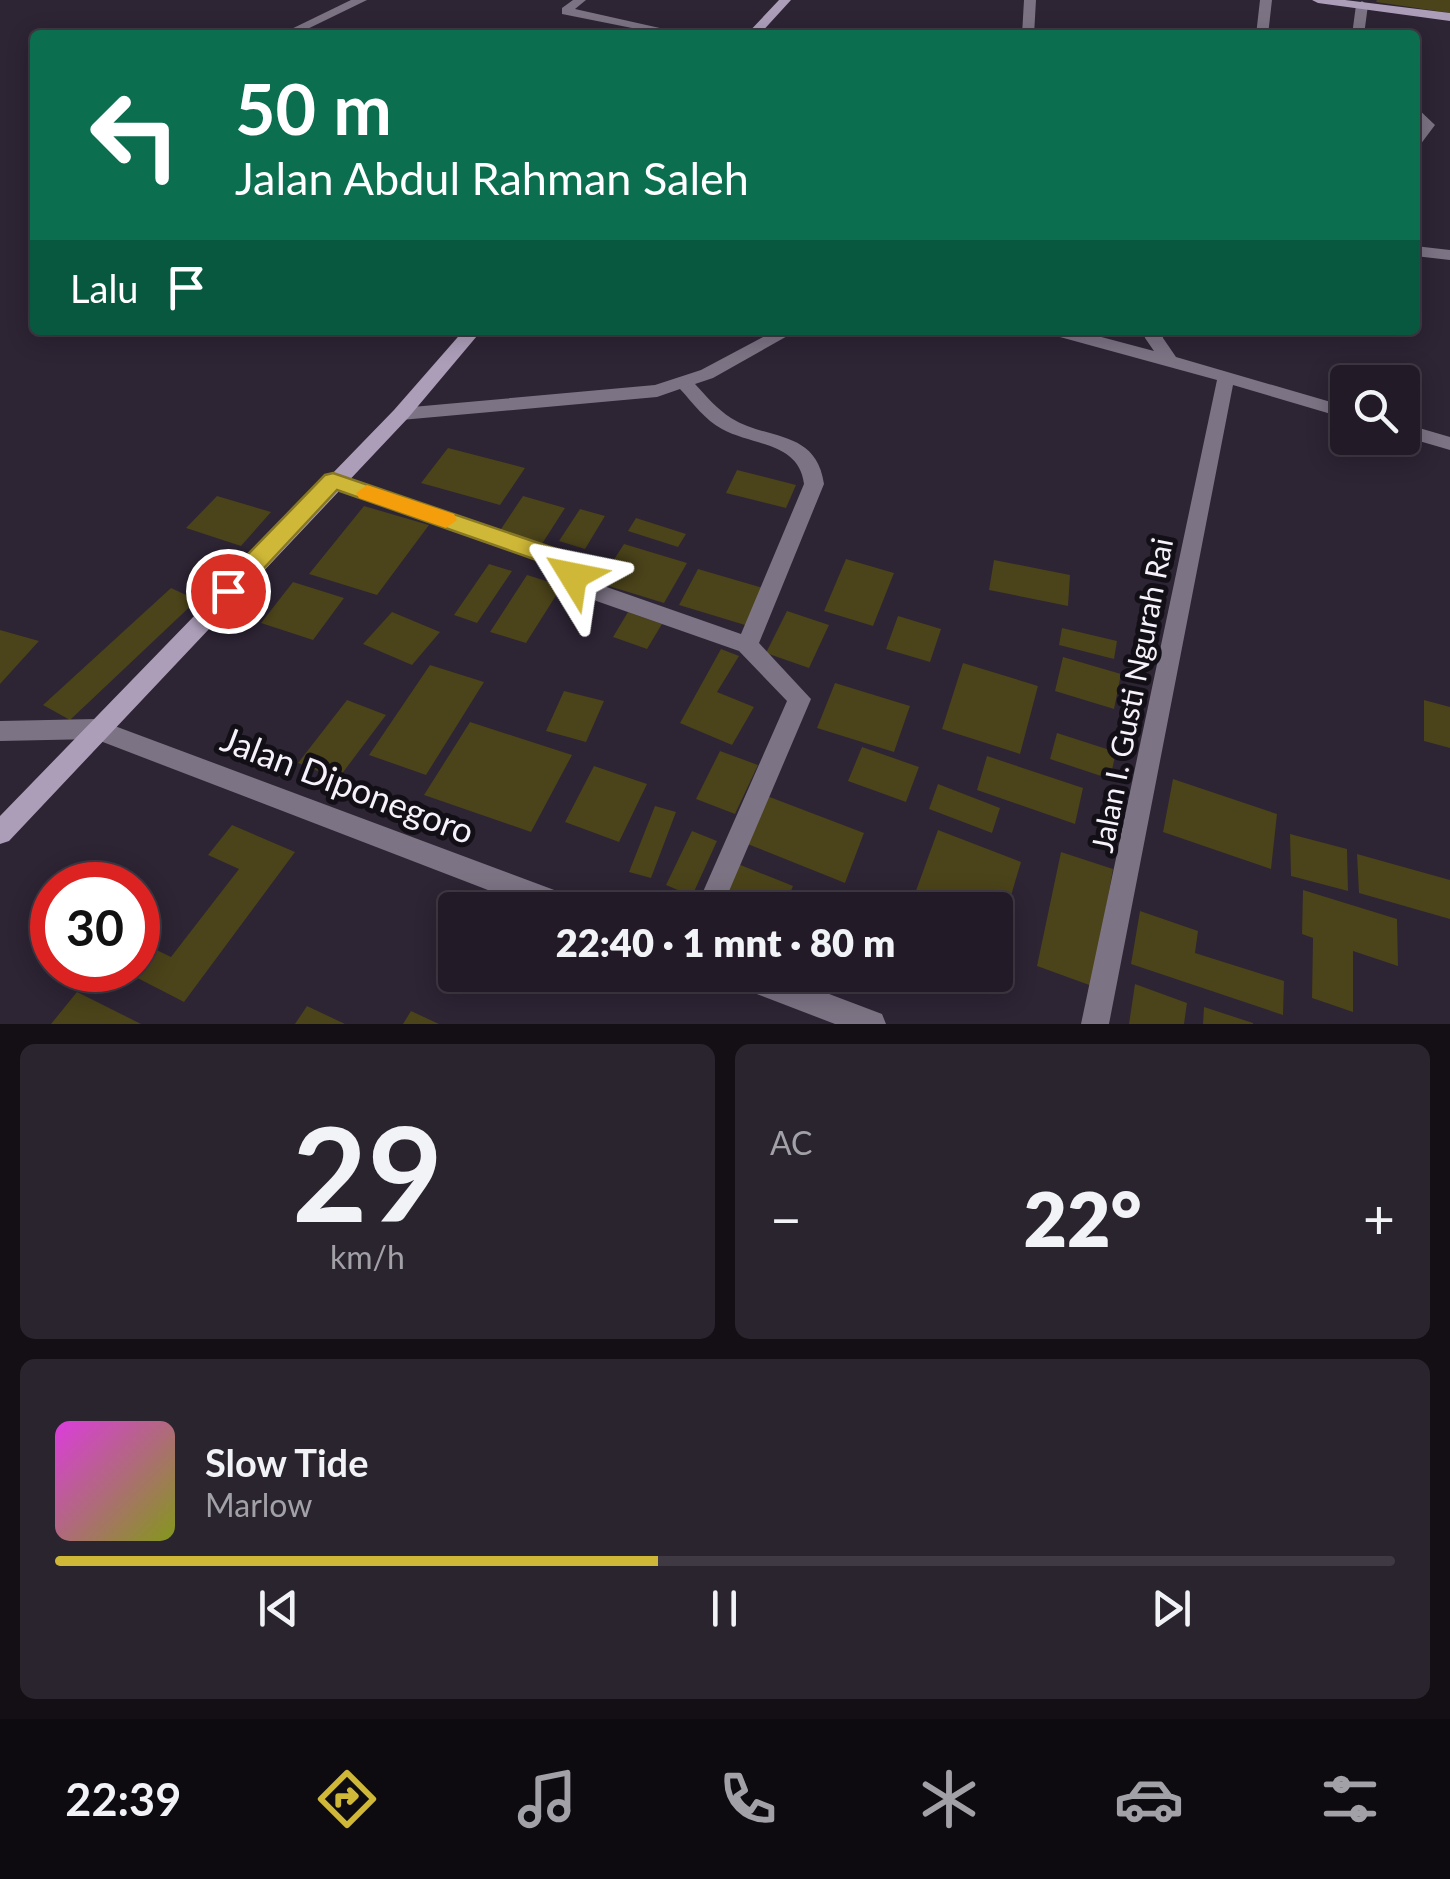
<!DOCTYPE html>
<html lang="id">
<head>
<meta charset="utf-8">
<style>
	body { margin:0; font-family:Lato,sans-serif; background:#2a242f; color:#f1f3f6; height:100vh; display:flex; flex-direction:column; font-size:38px; white-space:nowrap }
	* { box-sizing:border-box; margin:0 }
	p { font-size:32px; color:#a2a1a7 }
	.icon { flex:none; width:55px; height:55px; fill:none; stroke:currentColor; stroke-width:2; stroke-linecap:round; stroke-linejoin:round }
	.map { position:relative; height:1024px; overflow:hidden }
	.details { display:flex; flex-direction:column; gap:20px; padding:20px; background:#130f15; flex:1 }
	.details>* { flex:none }
	.guide { position:absolute; left:30px; top:30px; width:1390px; height:305px; border-radius:10px; box-shadow:0 5px 25px #0003,0 0 0 2px #3f3944; background:#0b6e4f; color:#fff; overflow:hidden }
	.tools { position:absolute; left:1330px; top:365px; display:grid; gap:20px }
	.tools a { display:grid; place-items:center; width:90px; height:90px; border-radius:10px; background:#221b27; box-shadow:0 5px 25px #0003,0 0 0 2px #3f3944; font-size:50px }
	.speed { position:absolute; left:30px; top:862px; display:flex; gap:20px; font-size:50px; font-weight:700; text-align:center }
	.speed>* { display:grid; place-content:center; width:130px; height:130px; border-radius:50%; background:#221b27; box-shadow:0 5px 25px #0003,0 0 0 2px #3f3944; line-height:1 }
	.speed .limit { border:15px solid #d22; background:#fff; color:#111 }
	.pin { position:absolute; display:grid; place-items:center; width:85px; height:85px; color:#fff; margin:-42px; border:5px solid #fff; border-radius:50%; box-shadow:0 2px 10px #0007 }
	.me { position:absolute; width:110px; margin:-55px; rotate:305deg; stroke-linejoin:round; filter:drop-shadow(0 0 8px #0008) }
	.turn { display:flex; align-items:center; gap:35px; height:210px; padding:0 40px; font-size:45px }
	.turn .icon { width:130px; height:130px; stroke-width:2.5 }
	.turn b { display:block; font-size:70px; line-height:85px }
	.then { display:flex; align-items:center; height:95px; padding:0 40px; background:#0003; gap:20px; font-size:38px }
	.big { font-size:75px; font-weight:800; line-height:1.1 }
	.details .widget { flex:1; display:flex; flex-direction:column; justify-content:center; gap:15px; min-width:0; padding:0 35px; border-radius:15px; background:#2a242f }
	.details .dial { align-items:center; gap:0 }
	.dial b { font-size:130px; line-height:1 }
	.song { display:flex; align-items:center; gap:30px }
	.cover { width:120px; height:120px; border-radius:15px; background:linear-gradient(135deg,hsl(300 70% 55%),hsl(70 70% 35%)) }
	.played { height:10px; border-radius:5px; background:linear-gradient(90deg,#cfb837 45%,#3f3944 45%) }
	.keys { display:flex; justify-content:space-around; direction:ltr }
	.heat { display:flex; justify-content:space-between; align-items:center; font-size:55px; direction:ltr }
	.details .tiles { flex:1; display:grid; gap:20px; grid-template-columns:1fr 1fr }
	.widget:last-child { grid-column:span 2 }
	.trip { position:absolute; left:438px; top:892px; width:575px; height:100px; border-radius:10px; background:#221b27; box-shadow:0 5px 25px #0003,0 0 0 2px #3f3944; font-weight:800; line-height:100px; text-align:center }
	.dock { display:flex; height:160px; justify-content:space-around; align-items:center; background:#0e0b10; color:#a2a1a7 }
	.dock .icon { width:70px; height:70px }
	.dock .on { color:#cfb837 }
	.dock b { font-size:45px; color:#f1f3f6 }
	.map>svg:first-child { display:block }
	.building { fill:#4b4319 }
	.lines { fill:none; stroke-linecap:round; stroke-linejoin:round }
	.lane { fill:#7c7384; fill-rule:evenodd }
	.street { fill:#7c7384; fill-rule:evenodd }
	.secondary { fill:#ac9eb9; fill-rule:evenodd }
	.route { fill:#cfb837; stroke:#877824; stroke-width:2.5 }
	.slow { fill:#f59e0b }
	.labels { text-anchor:middle; dominant-baseline:central; stroke-width:10; stroke-linejoin:round; paint-order:stroke }
	.street-label { font-size:30px; fill:#f6f1fb; stroke:#130f16 }
	.near-street-label { font-size:35px; fill:#f6f1fb; stroke:#130f16 }
</style>
</head>
<body>
<div class="map">
<svg width="1450" height="1024" viewBox="0 0 1450 1024">
	<rect width="100%" height="100%" fill="#2d2434"/>
	<path class="building" d="M1377,0H1450V13L1376,2Z
		M448,448L525,468L500,505L421,483Z
		M737,470L796,485L786,508L726,493Z
		M217,496L271,512L241,546L186,528Z
		M523,496L565,508L540,547L497,535Z
		M364,506L429,525L377,595L309,574Z
		M580,509L605,516L585,549L559,541Z
		M636,518L686,534L678,547L628,531Z
		M624,544L687,563L664,603L599,583Z
		M846,559L894,573L873,626L824,611Z
		M994,560L1070,575L1068,606L989,590Z
		M489,564L512,571L477,623L454,615Z
		M698,569L763,588L745,625L679,605Z
		M527,575L562,586L526,643L490,632Z
		M293,582L344,598L313,640L261,623Z
		M171,588L197,600L70,720L43,705Z
		M787,611L829,625L809,668L766,653Z
		M392,612L440,632L412,665L363,644Z
		M628,612L662,624L647,649L613,637Z
		M898,616L941,629L930,662L886,649Z
		M1062,628L1117,641L1114,659L1059,645Z
		M0,630L39,641L0,684Z
		M721,649L739,656L717,692L754,707L732,745L680,723Z
		M1063,657L1121,674L1114,709L1055,691Z
		M963,663L1038,686L1020,754L942,729Z
		M430,665L484,682L426,775L369,755Z
		M835,683L910,706L894,752L817,728Z
		M564,691L604,701L586,742L546,731Z
		M347,700L386,715L338,779L298,763Z
		M1424,700L1450,707V748L1424,741Z
		M470,722L572,755L531,832L424,795Z
		M1057,733L1116,752L1110,779L1050,759Z
		M862,747L919,767L906,802L848,781Z
		M720,751L758,765L735,814L696,799Z
		M987,756L1083,788L1075,824L977,790Z
		M594,766L647,784L619,842L565,822Z
		M1173,779L1277,814L1271,869L1163,832Z
		M938,784L1000,808L992,833L929,809Z
		M767,796L864,833L845,883L745,843Z
		M655,806L676,812L651,878L629,872Z
		M232,825L295,852L184,1002L122,970H138V941L171,957L239,869L208,855Z
		M938,830L1021,862L996,946L995,910H909Z
		M692,831L717,841L692,896L666,885Z
		M1290,834L1347,849L1348,891L1291,876Z
		M1061,852L1113,869L1092,986L1037,966Z
		M1357,854L1450,880V919L1359,893Z
		M733,862L793,886L783,910H739L716,900Z
		M1303,890L1397,919L1398,966L1353,951V1012L1312,998L1313,938L1302,934Z
		M1140,911L1198,931L1195,953L1284,981L1283,1015L1131,964Z
		M939,975H988L982,993Z
		M1135,984L1187,1003L1184,1024H1129Z
		M77,992L141,1024H51Z
		M307,1006L345,1024H295Z
		M1204,1007L1253,1023V1024H1203Z
		M411,1011L439,1024H403Z"/>
	<g class="lines">
		<path class="lane" d="M351,0H367L295,35H279Z"/>
		<path class="street" d="M573,0H586L575,9L691,35H667L562,14V8Z
			M1024,0H1036L1034,35H1022Z
			M1260,0H1272L1268,35H1256Z
			M1362,1L1368,5L1364,35H1352L1356,5Z
			M1415,106L1435,125L1420,145L1415,146V133L1421,125L1415,118Z
			M1415,246L1450,250V260L1415,256Z
			M776,330H798L713,378L695,384C706,396 717,409 731,418C768,441 816,429 824,484L759,643L811,699L721,910H695L787,701L739,651L585,597L550,563L326,486L323,481L333,474L340,476L564,553L601,585L741,634L804,484C799,442 753,446 722,429C705,420 693,403 680,389L657,397L401,420L392,414L401,408L655,385L701,370Z
			M1046,330H1075L1154,351L1145,338L1144,330H1162L1163,338L1176,357L1348,407V419L1233,385L1109,1024H1081L1217,380L1049,334Z
			M1402,423L1450,437V450L1402,436Z
			M96,719L573,897L582,901L586,910H540L95,739L0,741V721Z
			M729,975H779L882,1014L886,1024H835L733,985Z"/>
		<path class="secondary" d="M779,0H791L759,35H746Z
			M1312,0H1345L1450,13V21L1318,3Z
			M464,330H482L408,418L9,841L0,844V816L394,410Z"/>
	</g>
	<path class="route" d="M333,473L565,552L574,556L585,576L573,586L564,583L557,568L548,564L337,490L236,598H219L216,591L219,584L325,475Z"/>
	<path class="slow" d="M367,485L454,514L457,520L446,528L359,498L356,493Z"/>
	<g class="labels">
		<g class="street-label">
			<text transform="translate(1131 695) rotate(-79)">Jalan I. Gusti Ngurah Rai</text>
		</g>
		<g class="near-street-label">
			<text transform="translate(348 784) rotate(21)">Jalan Diponegoro</text>
		</g>
	</g>
</svg>
<div class="tools">
<a><svg class="icon" aria-label="search" viewBox="0 0 24 24"><circle cx="10" cy="10" r="6"/><path d="M15 15l6 6"/></svg></a>
</div>
<div class="speed"><div class="limit">30</div></div>
<div class="pin" style="left:228px;top:591px;background:#d93025"><svg class="icon" aria-label="arrive" viewBox="0 0 24 24"><path d="M6 21V4h12l-3 4 3 4H6"/></svg></div>
<svg class="me" style="left:573px;top:576px" viewBox="-20 -20 40 40"><path d="M0-17L14 15 0 8-14 15z" fill="#cfb837" stroke="#fff" stroke-width="4"/></svg>
<div class="trip">22:40 · 1 mnt · 80 m</div>
<div class="guide">
<div class="turn"><svg class="icon" aria-label="left" viewBox="0 0 24 24"><path d="M17 20v-9H6M10 6l-5 5 5 5"/></svg><div><b>50 m</b>Jalan Abdul Rahman Saleh</div></div>
<div class="then">Lalu<svg class="icon" aria-label="arrive" viewBox="0 0 24 24"><path d="M6 21V4h12l-3 4 3 4H6"/></svg></div>
</div>
</div>
<section class="details">
<div class="tiles">
<div class="widget dial"><b>29</b><p>km/h</p></div>
<div class="widget"><p>AC</p>
<div class="heat"><a>−</a><b class="big">22°</b><a>+</a></div>
</div>
<div class="widget">
<div class="song"><i class="cover"></i><div><b>Slow Tide</b><p>Marlow</p></div></div>
<div class="played"></div>
<div class="keys"><svg class="icon" aria-label="previous" viewBox="0 0 24 24"><path d="M18 5L8 12l10 7zM5 5v14"/></svg><svg class="icon" aria-label="pause" viewBox="0 0 24 24"><path d="M8 5v14M16 5v14"/></svg><svg class="icon" aria-label="next" viewBox="0 0 24 24"><path d="M6 5l10 7-10 7zM19 5v14"/></svg></div>
</div>
</div>
</section>
<nav class="dock">
<b>22:39</b>
<svg class="icon on" aria-label="directions" viewBox="0 0 24 24"><path d="M12 3l9 9-9 9-9-9zM9 14v-3h6M13 9l2 2-2 2"/></svg>
<svg class="icon" aria-label="music" viewBox="0 0 24 24"><path d="M9 18V5l10-2v13"/><circle cx="6" cy="18" r="3"/><circle cx="16" cy="16" r="3"/></svg>
<svg class="icon" aria-label="phone" viewBox="0 0 24 24"><path d="M5 4h4l2 5-3 2q2 4 5 5l2-3 5 2v4C11 20 4 13 5 4z"/></svg>
<svg class="icon" aria-label="climate" viewBox="0 0 24 24"><path d="M12 3v18M4 7l16 10M4 17L20 7"/></svg>
<svg class="icon" aria-label="car" viewBox="0 0 24 24"><path d="M5 17H2v-5l4-1 3-4h7l3 4 3 1v5h-3M9 17h6M6 11h13"/><circle cx="7" cy="17" r="2"/><circle cx="17" cy="17" r="2"/></svg>
<svg class="icon" aria-label="filters" viewBox="0 0 24 24"><path d="M4 7h16M4 17h16"/><circle cx="9" cy="7" r="2"/><circle cx="15" cy="17" r="2"/></svg>
</nav>
</body>
</html>
